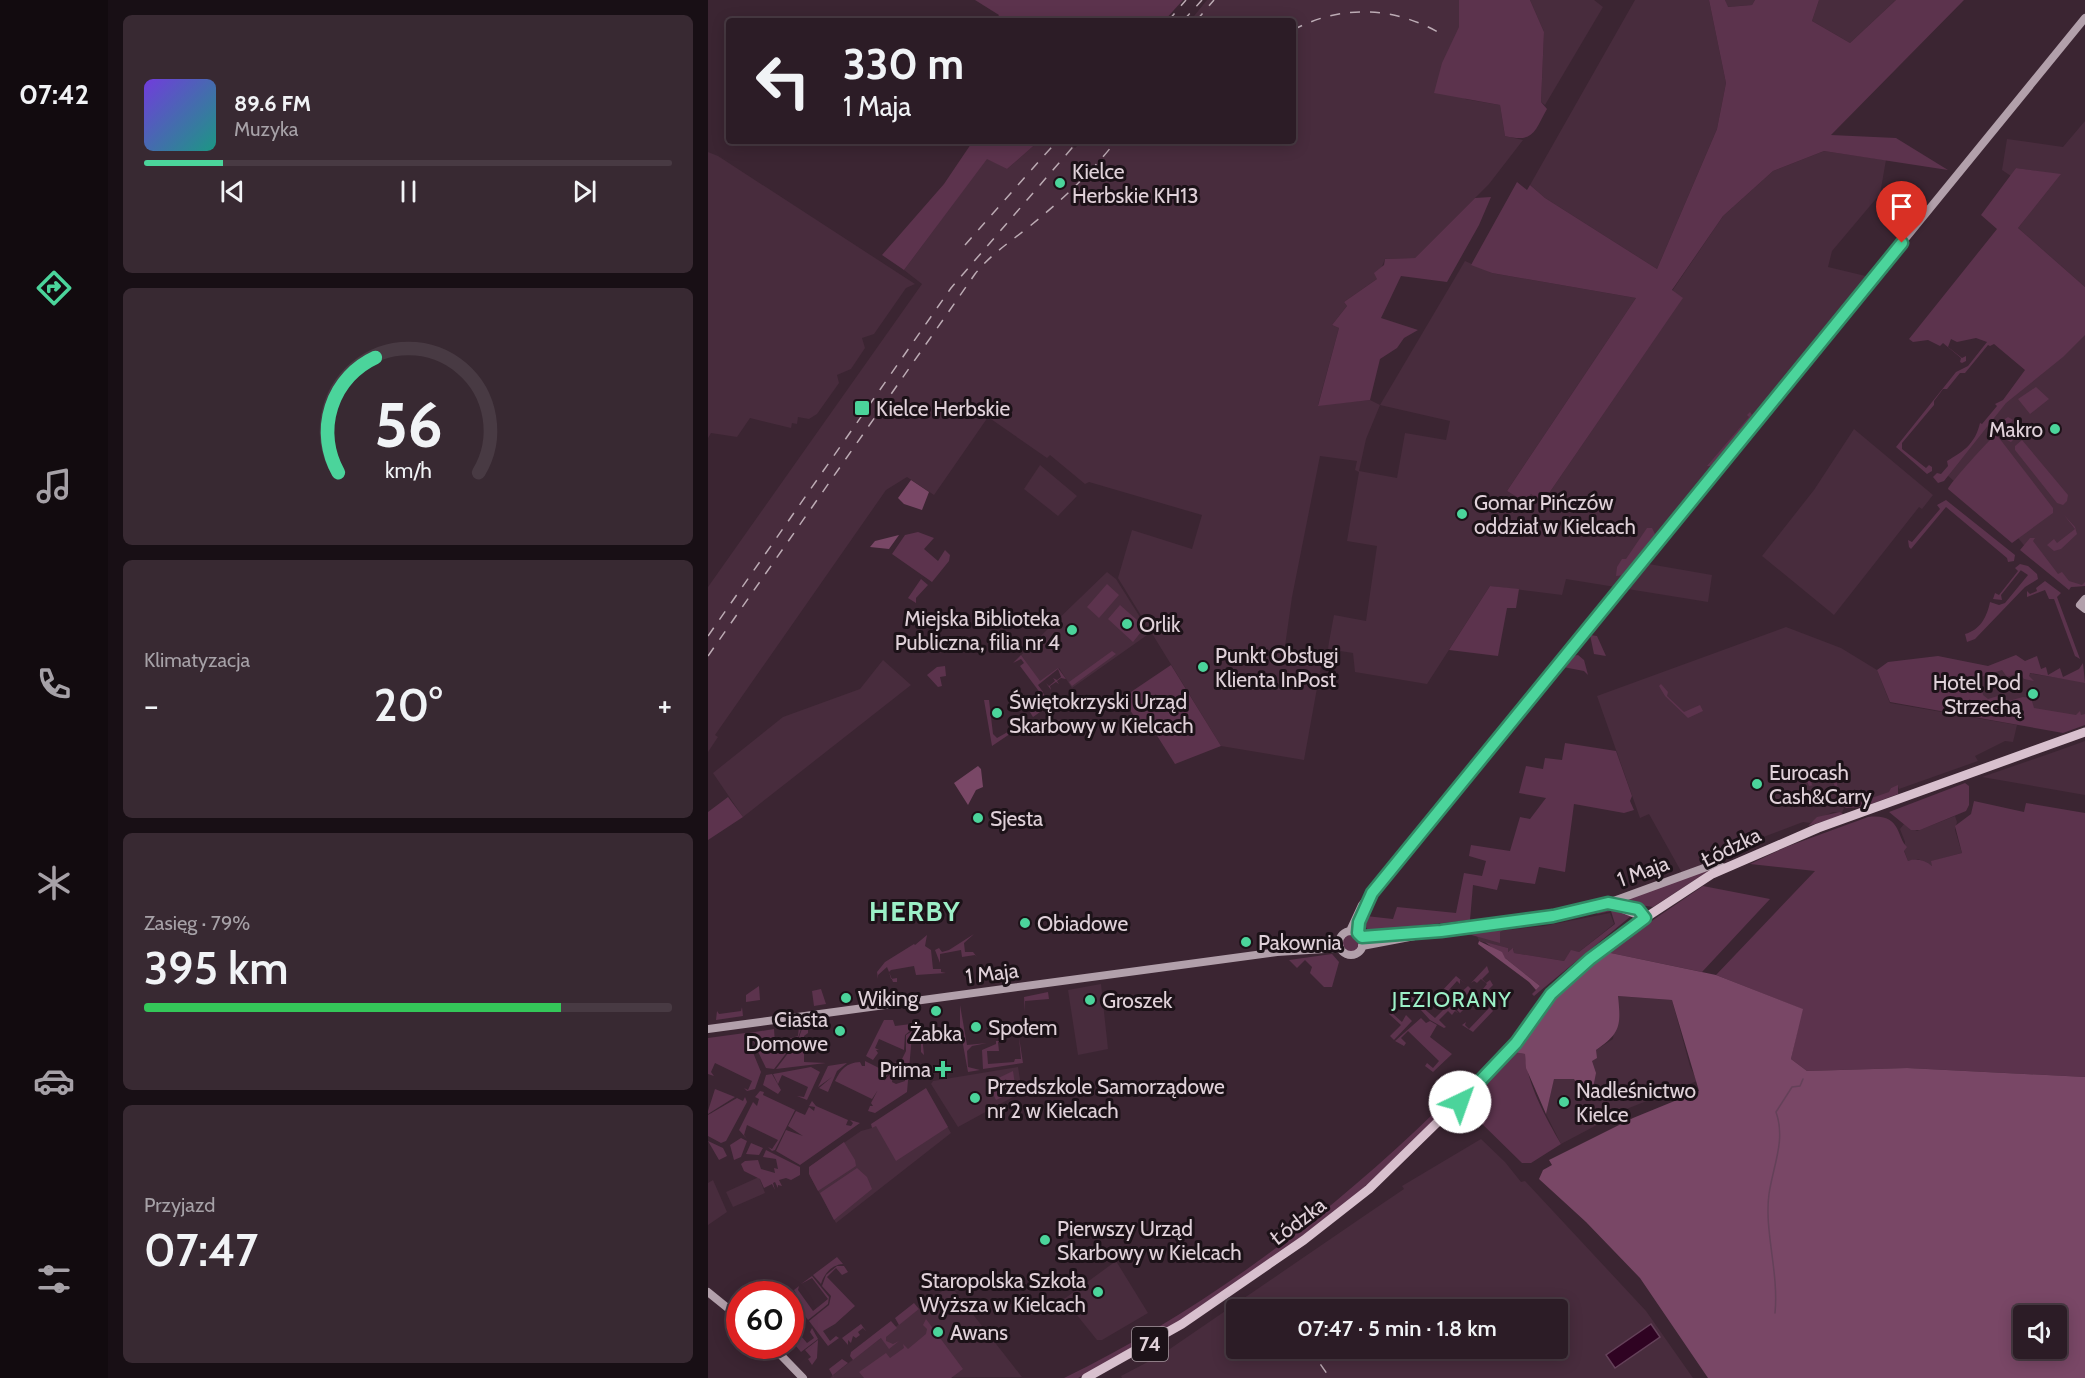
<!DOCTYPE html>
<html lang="pl">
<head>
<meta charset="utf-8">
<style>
	body { margin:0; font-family:Cabin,sans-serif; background:#382932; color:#f1f3f6; height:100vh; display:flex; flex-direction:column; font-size:22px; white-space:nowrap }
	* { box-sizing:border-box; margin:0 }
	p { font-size:20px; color:#a6a1a7 }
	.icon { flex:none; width:33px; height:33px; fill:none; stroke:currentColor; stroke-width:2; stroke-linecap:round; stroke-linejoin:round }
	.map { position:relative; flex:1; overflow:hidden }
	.side { display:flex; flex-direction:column; gap:15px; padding:15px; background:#180f15; width:600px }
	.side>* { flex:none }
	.banner { position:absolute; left:18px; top:18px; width:570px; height:126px; border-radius:6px; box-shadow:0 3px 15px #0003,0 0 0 2px #483a43; background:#2c1c26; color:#f1f3f6; overflow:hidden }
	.tools { position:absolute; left:1305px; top:1305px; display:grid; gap:12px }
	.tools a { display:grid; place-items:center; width:54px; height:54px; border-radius:6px; background:#2c1c26; box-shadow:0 3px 15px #0003,0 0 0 2px #483a43; font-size:30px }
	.speed { position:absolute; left:18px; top:1281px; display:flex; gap:12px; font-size:30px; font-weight:700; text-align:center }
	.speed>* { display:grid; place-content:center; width:78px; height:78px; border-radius:50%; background:#2c1c26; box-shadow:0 3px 15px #0003,0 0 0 2px #483a43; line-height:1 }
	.speed .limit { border:9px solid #d22; background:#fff; color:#111 }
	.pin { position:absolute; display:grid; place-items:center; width:51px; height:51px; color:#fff; margin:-62px -26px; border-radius:50% 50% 50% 0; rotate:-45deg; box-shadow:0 0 6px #0007 }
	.pin .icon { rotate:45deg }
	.me { position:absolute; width:66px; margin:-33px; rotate:42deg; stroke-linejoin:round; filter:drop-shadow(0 0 4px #0008) }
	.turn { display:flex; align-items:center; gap:21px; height:126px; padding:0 18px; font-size:27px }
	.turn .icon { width:78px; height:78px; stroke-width:2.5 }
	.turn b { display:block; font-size:42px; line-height:51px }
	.big { font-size:45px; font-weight:600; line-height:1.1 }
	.side .tile { flex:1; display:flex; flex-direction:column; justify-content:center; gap:9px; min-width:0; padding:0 21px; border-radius:9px; background:#382932 }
	.side .dial { align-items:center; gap:0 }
	.dial svg { height:156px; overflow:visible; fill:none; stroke:#483a43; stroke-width:7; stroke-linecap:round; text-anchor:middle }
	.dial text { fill:#f1f3f6; stroke:none }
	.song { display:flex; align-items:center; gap:18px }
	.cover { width:72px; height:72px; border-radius:9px; background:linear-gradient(135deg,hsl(260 70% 55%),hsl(170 70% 35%)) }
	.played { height:6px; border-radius:3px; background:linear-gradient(90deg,#4bd49b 15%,#483a43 15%) }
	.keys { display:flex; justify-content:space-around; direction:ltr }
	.heat { display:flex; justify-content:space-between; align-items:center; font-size:33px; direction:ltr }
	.charge { height:9px; border-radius:4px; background:linear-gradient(90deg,#34c759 79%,#483a43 0) }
	.trip { position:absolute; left:518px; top:1299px; width:342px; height:60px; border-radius:6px; background:#2c1c26; box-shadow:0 3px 15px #0003,0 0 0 2px #483a43; font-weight:600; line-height:60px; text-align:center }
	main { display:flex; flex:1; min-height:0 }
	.dock { display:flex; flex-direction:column; width:108px; justify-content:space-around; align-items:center; background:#120b0f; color:#a6a1a7 }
	.dock .icon { width:42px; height:42px }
	.dock .active { color:#4bd49b }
	.dock b { font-size:27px; color:#f1f3f6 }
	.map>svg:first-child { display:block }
	.built { fill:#482c3d; fill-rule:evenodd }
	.green { fill:#5c334d }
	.forest { fill:#794766; fill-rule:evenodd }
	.water { fill:#2f0322; stroke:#644159; stroke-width:1.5 }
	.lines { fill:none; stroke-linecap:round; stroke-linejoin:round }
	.stream { stroke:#644159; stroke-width:1.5 }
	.secondary { stroke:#b2a0ab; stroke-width:8 }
	.primary { stroke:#d8c0ce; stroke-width:9 }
	.rail { stroke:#bcabb4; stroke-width:1.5; stroke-dasharray:10 10; stroke-linecap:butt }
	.route-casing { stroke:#318a65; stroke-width:15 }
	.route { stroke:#4bd49b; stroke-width:10 }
	.poi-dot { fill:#4bd49b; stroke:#1c1218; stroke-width:2 }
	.labels { text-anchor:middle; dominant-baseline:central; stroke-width:6; stroke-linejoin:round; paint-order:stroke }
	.shield { fill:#1c1218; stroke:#a5989f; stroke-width:1.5 }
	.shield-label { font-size:20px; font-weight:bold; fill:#e0d1d9 }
	.poi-label { font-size:21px; fill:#e0d1d9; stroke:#1c1218; text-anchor:start }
	.street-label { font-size:21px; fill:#e0d1d9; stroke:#1c1218 }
	.neighbourhood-label { font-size:22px; letter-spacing:1.5px; fill:#9cf0c7; stroke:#1c1218 }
	.district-label { font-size:27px; font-weight:bold; letter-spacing:1.5px; fill:#9cf0c7; stroke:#1c1218 }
</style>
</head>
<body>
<main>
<nav class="dock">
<b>07:42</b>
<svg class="icon active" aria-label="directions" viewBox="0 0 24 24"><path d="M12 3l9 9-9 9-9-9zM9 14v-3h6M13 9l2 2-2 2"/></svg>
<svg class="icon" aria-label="music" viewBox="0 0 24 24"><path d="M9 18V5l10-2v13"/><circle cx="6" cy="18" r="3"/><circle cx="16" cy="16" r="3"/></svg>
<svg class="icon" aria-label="phone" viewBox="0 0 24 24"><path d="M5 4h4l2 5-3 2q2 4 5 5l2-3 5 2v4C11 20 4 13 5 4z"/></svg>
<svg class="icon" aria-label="climate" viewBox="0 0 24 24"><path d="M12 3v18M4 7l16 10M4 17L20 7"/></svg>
<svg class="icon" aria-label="car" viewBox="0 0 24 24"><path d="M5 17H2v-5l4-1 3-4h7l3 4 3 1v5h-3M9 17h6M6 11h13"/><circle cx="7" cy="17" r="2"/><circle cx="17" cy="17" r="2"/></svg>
<svg class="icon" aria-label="filters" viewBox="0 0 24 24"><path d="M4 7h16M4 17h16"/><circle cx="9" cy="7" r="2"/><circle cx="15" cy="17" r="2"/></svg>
</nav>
<section class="side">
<div class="tile">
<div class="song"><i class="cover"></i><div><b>89.6 FM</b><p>Muzyka</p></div></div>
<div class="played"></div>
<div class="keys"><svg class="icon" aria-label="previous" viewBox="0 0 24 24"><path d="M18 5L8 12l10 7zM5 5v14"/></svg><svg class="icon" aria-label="pause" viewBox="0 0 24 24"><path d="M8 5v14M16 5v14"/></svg><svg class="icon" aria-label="next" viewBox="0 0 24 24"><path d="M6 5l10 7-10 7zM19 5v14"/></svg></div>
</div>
<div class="tile dial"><svg viewBox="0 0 100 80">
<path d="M14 69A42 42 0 1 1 86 69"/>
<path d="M14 69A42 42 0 0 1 33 10" stroke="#4bd49b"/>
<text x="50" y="56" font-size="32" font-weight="700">56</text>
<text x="50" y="72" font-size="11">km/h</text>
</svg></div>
<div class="tile"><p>Klimatyzacja</p>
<div class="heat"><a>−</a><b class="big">20°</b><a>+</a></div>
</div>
<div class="tile"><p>Zasięg · 79%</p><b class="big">395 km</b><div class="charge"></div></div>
<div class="tile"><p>Przyjazd</p><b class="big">07:47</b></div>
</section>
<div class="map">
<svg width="1377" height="1378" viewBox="0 0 1377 1378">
	<rect width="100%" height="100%" fill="#3b2532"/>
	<path class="built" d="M499,0H752L757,99L792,105L797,136L815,140L781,184L707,258L677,259L669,279L636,302L639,306L624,325L631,328L610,405L662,400L672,405L757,261L784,273L928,298L799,491L817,502L823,494L835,502L974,299L964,291L1015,216L1065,171L1116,151L1178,160L1172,194L1124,251L1120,267L1166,278L935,563L1004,575L1000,602L858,579L854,595L782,586L719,684L647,672L645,653L620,649L621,642L626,615L658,621L669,546L639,541L651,472L647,470L649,461L612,456L584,597L575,660L613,666L596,760L513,746L410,578L424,530L484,549L494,515L381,482L377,484L342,455L339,458L280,417L226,495L199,477L178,490L7,735L10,737L0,752V587L214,284L196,270L279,158L299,169L331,141H359L367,148L374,141H585V21H482ZM672,405L742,421L738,440L697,433L689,478L651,471L658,439Z
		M822,0H886L895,7L837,105L833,102L836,32Z
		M927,0H1001L1018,83L1009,129L949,269L837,198L822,185Z
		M1017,0H1047L1044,5L1019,7Z
		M1111,0H1188L1142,43L1104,21Z
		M1377,121V287L1310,228L1352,175L1308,168L1303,176L1294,170L1299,139L1355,147Z
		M0,152L10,156L207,284L198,288L166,334L154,338L157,348L143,369L129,375L131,383L109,414L101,419L90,417L89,424L84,423L83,428L42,418L29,437L3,433L0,438Z
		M1377,324V586L1363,587L1324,555L1310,538L1238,474L1356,326Z
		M1146,429L1225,495L1214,509L1211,507L1126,615L1054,556L1106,490Z
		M332,465L369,496L350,516L316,489Z
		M399,572L408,579L442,633L364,688L351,668L332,682L313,655Z
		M1078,627L1133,648L1169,670L1182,703L1309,725L1305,742L1297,741L1267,756L1270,761L1191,789L1190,786L1183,788L1182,793L1137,807L1134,799L1132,803L1136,808L1134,813L1125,812L1102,823L1095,822L1013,853L1014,857L974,873L941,814L932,818L889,696Z
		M175,660L203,685L35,817L5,773L75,717L152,689Z
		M1294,669L1377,682V718L1276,701L1268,675Z
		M1377,741V795L1274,777L1352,750Z
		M1247,816L1249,822L1247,830L1254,853L1225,861L1224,866L1210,859L1200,861L1196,850L1197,842L1192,829L1196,824L1209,831Z
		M902,913L906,924L871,952L863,951L856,961L806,953V949L799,952L800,948L771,941L769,936L760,934L836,926Z
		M393,984L400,1049L370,1055L360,990Z
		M910,996L964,1000L982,1066L989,1081L921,1108L853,1144L838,1114L846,1078L866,1079L883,1061L888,1050L905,1039Z
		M310,1067L314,1092L250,1127L223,1084L225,1081Z
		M218,1090L243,1133L128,1223L102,1176L101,1167L153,1131L164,1128Z
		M773,1139L797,1162L813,1182L817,1181L938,1311L985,1378H414L413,1376L453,1355L659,1214L696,1189L694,1186ZM528,1310H849V1348H528Z
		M51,1177L57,1193L25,1207L18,1192Z
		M5,1180L19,1212L0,1225V1183Z
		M408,1261L440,1313L394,1340H389L356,1299Z
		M242,1285L314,1377L122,1378L125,1375Z"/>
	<path class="green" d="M267,0H475L456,21H287L291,15Z
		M751,0H822L836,32L833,102L839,109C826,132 826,143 797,136L792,105L726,93L734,63L751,27Z
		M1001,0H1017L1020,7L1044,5L1047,0H1111L1104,21L1142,43L1188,0H1256L1123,135L1188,138L1240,170L1116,151L1065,171L1015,216L964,290L975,298L835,502L823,494L817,502L799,491L928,298L784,273L763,265L809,182L819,190L822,185L837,198L949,269L1009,129L1018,83Z
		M265,141H331L299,169L279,159L196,270L174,255L236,184Z
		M1308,168L1353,174L1310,228L1377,287V335L1355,357L1298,403L1236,481L1230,483L1225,477L1229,473L1233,474L1240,466L1239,461C1256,451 1267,444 1272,423L1274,424L1289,406L1287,404L1295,400L1317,370L1286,344L1282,346L1280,345L1257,373H1252L1239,389H1235L1226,401V405L1194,443V449L1218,468L1221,465L1224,467V471L1219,474L1188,447L1248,372L1260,366L1279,342L1268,338L1249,342L1243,339L1240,347L1254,358L1258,356V361L1254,363L1252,362L1253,358L1235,343L1232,346L1220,340L1205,342L1201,339L1289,229L1273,215Z
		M783,197L771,225L739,282L693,276L673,318L710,330L696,338L689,348L672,359L662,400L610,406L631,328L624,325L639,306L636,302L669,279L666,273L676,265L677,259L707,258L767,198Z
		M1328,387L1341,399L1322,414L1310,399Z
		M1042,412L1044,415L1005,466H999L1041,417L1039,415Z
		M1300,417L1305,420L1302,423L1309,432L1314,431L1303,442L1299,440L1302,438L1295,429H1291L1294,421Z
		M1288,434L1345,508V513L1304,543L1240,489C1241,484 1281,440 1288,434Z
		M1314,440L1360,495L1359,501L1355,505L1349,503L1307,450V446Z
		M1238,500L1307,555L1306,561L1300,562L1299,558L1238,507L1203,549L1201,547L1200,540L1204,542L1232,509L1229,505Z
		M1356,515L1367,527L1369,534L1353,549L1346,551L1339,545L1346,539L1349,543L1367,529Z
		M939,528H944L949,538L917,575L908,576L909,567L914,559H918Z
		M210,532L226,538L216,549L230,561L237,550L242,555L241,561L224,582L184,554L197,535Z
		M1322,538H1327L1325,541L1350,574L1354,572L1361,581L1374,585L1377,582V586L1363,587L1361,590L1312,550Z
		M1312,564L1320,566L1329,574L1330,579L1317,587L1267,639L1259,642L1257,634C1272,630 1279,617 1282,602L1291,605L1297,603L1320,575L1311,569L1313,570L1293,595L1294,600L1285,599L1287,593L1291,595L1310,571L1307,568Z
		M213,579L220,585L208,598V603L200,598Z
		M1337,581L1353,593L1349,597L1372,659L1367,656L1346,599H1341L1337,590L1319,597V591L1322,594L1329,591L1328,588Z
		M399,584L411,595L391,618L379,607Z
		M782,586L811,589L808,608H799L790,656L741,650Z
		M412,605L437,627L425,642L400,619Z
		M882,635L889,636L898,656L886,654Z
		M404,651L408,654L364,686L361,682Z
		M313,655L332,681L350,668L358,679L353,678L349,681L351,684L348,682L342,686L343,690L338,683L341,686L347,681L345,678L349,680L353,677L350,669L330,685L335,692L333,694L312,666L316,663L313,659L305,663Z
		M870,655L876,660L880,675L876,671L855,667L863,656Z
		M1308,655L1317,661L1329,656L1333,669L1338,667L1340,675L1352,668L1355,677L1371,669L1375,663L1377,683L1322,673L1321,676L1326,681L1316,679L1311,673L1299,677L1294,670L1273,677L1275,695L1280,699L1293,695L1297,702L1315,697L1323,698L1326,708L1368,715L1372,711L1373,715L1377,714V725L1355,733L1182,702L1169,670L1180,662L1230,656L1280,666Z
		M463,665L513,746L467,764L441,723L434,728L414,698Z
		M237,666L238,676L232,677L234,686L230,687L219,675L229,667Z
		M953,684L960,692L959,696L976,712L992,705L995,711L980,718L957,696L951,686Z
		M335,693L340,700L345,699L348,694L352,698L325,717L320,709H325L337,700L333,696Z
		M276,700H281L285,734L289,738L312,725L310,722L306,723V719L307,722L310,721L314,713L321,721L284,746Z
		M857,743L908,751L924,796L922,801L926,810L916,813L866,804L857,872L831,867L827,884L792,879L789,890L765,885L762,920L661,931L655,924L658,916L685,919L689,907L748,913L756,873L774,876L778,861L761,856L763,845L802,851L812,817L822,819L838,798L811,793L818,766L835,769L837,758L854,760Z
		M1122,773L1128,778L1131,795L1124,780H1120L1118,776L1115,777L1117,782L1103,781L1104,785H1106L1101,786L1099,781Z
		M1257,783L1261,786V805L1258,811L1212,830H1203L1181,812Z
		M1190,785V794L1155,807L1138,808L1132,804L1134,799L1137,807L1181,792L1183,788Z
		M20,797L35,817L0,840V812Z
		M1266,801L1316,812L1318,803L1377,813V1077L1199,1068L1099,1071L1083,1059L1094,1009L1008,975L1107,871L1042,864L1078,847L1160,817C1194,813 1188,837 1199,847L1196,851L1200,861C1208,858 1217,860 1224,866L1223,861L1254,853L1247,826L1263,814Z
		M1132,812L1136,815L1100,826L1109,817Z
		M1005,868L945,907L911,902Z
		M995,886L1062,899L994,972L898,952Z
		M892,909H904L923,916L826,996L824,994L832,986L777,942L800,948V952L805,948L806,953L856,961L863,950L871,952L907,924L903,911L889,914Z
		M795,930L792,932V943L760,934Z
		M266,934L256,943L257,952H265L269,957L267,955L254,957L253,950L232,954V963L227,950L231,948L234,952L241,950Z
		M634 943a9 9 0 1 1 18 0a9 9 0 1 1-18 0Z
		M219,935L217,946L223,950L225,969H233V972L238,973L208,975L206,966L183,970L181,972L183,979L189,978V982H185L179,967L170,975V979L169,972L177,962L206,944L207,945Z
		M624,954L631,962L624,987H616L602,973L604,967L597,960L589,968L581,960Z
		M779,966L781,972L774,979L778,983L782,980L785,985L775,995L778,992L775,989L779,984L773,979L769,983L766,981L763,983Z
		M748,976L759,985L752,979V984L749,981L740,991L749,995L739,1000L732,993Z
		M51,986L52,1000L38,1002V995Z
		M760,986L764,990L747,1005L752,1009L757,1008L752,1013L740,1001H744Z
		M113,989L118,1004L106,1006L104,991Z
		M340,992L341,999L317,1001V1012L316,997Z
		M695,993H700L713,1005L708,1007L698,997L690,1005L692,1010L689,1008L685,1014L694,1022L698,1015L704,1021L686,1040L682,1036L693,1025L681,1014L695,998Z
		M741,1004L751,1014L747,1011L744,1015L740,1011L731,1020L738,1027L736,1028L722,1020L712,1009L713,1006L727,1018Z
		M252,1005L259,1045L279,1043L264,1046L259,1051L260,1067L272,1070L260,1072L252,1028Z
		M34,1007L35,1016L8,1020L9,1011L11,1014L33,1011Z
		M782,1007L785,1011L765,1032L754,1025L758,1022L757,1025L761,1029Z
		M713,1018L718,1023L722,1021L729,1025L722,1037L744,1054L725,1072L717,1066L719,1063L725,1068L731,1061L700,1031L693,1038L698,1043L696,1046L687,1041Z
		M176,1020H185L187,1026L203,1024L208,1026L197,1035L196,1050L171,1039L167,1048L171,1050H168L170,1053L165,1060L158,1056Z
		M100,1025V1033L96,1036V1062L118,1063L68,1069L90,1040L95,1026Z
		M91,1026H94L90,1038L66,1069L58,1068L41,1033L66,1029L67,1043L90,1036Z
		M213,1026L216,1055L213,1052V1035H204L199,1092L167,1113L160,1111L162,1106H165L163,1103L173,1084L185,1071L188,1072L185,1068L189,1071L188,1073H185L184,1082L188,1084L197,1081L198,1066L186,1063L193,1061L198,1051V1035Z
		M37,1033L53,1072L47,1089L39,1091L36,1088L40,1090L44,1081L7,1063L3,1072L6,1076L0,1074V1038Z
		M311,1037L315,1063L275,1069L274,1050L288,1044V1041H297L290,1042L291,1051H279L280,1064L306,1062L307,1059H313Z
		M805,1052L817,1054C819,1084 838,1118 853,1144L823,1163H814L766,1116L767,1114L760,1107L766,1092Z
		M157,1061L181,1073L164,1099L127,1081C133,1069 138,1063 152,1062L154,1066H157Z
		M139,1063L129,1071L120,1092L111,1088L124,1077L110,1087L120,1066Z
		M103,1067L112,1072L99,1100L89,1096L96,1097L100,1087L74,1075L70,1084L65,1074Z
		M305,1071L308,1091L288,1100L280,1083Z
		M64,1074L73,1090L70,1094L55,1085L58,1075Z
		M218,1088L240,1127L188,1161L168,1126L164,1128L163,1124Z
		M7,1089L27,1097L0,1114V1111Z
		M52,1091L56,1092L55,1095L87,1110L67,1150L64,1151L60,1147L64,1149L70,1140L39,1125L36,1135L39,1139L31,1130L45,1102L49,1106L51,1099L47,1097Z
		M29,1098L35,1101L37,1097L39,1102L18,1141L13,1143L0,1136V1115Z
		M104,1101L108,1106L140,1120L138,1125L143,1126L145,1123L142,1120L152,1123L92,1165L68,1151L78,1130L95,1136L80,1126L88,1111L97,1115L101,1107L106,1111L107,1107L101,1106Z
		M728,1111L732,1114L656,1188L599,1234L457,1331L370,1378H356C494,1311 618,1218 728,1111Z
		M33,1138L39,1141L33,1157L26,1160L22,1145Z
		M0,1141L15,1148L19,1156L11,1160Z
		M136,1142L147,1160L148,1166L110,1191L101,1174V1167Z
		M43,1143L55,1148L51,1155L38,1154Z
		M58,1150L92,1167V1175L83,1180L78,1178L71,1180L74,1186L70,1185V1188L67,1182L65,1183L67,1190L64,1184L56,1188L52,1179L36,1171L33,1164L37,1161L50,1160L53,1169L67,1173L66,1168L70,1169L68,1159L55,1157Z
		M149,1168L159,1177L164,1189L126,1220L112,1193Z
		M129,1257L135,1264C123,1265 116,1274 113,1284L105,1275Z
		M129,1266H136L140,1272L134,1275L128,1268L119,1277L147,1306L127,1324L115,1331L122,1341L128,1336L131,1338L120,1346L101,1321L121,1305L123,1296L114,1286L118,1275Z
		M104,1276L121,1297L120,1304L100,1320L80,1294L86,1298L89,1295L86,1290L91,1286L90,1290L105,1311L120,1299L104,1278L93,1284Z
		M206,1303L211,1309L191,1325L187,1318Z
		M218,1319L255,1369L243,1378H156L151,1372L178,1353L182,1358L196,1348L195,1344L200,1349L218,1334L219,1329L215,1325Z
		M183,1321L189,1328L178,1337V1341L185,1344L191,1341L181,1349L173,1338L145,1360L142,1356L143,1352Z
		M82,1323L99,1343L106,1338L102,1332L104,1328L110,1339L93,1352L83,1340Z
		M153,1324L158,1331L155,1328L150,1332L152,1335L148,1338L145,1336L143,1343L140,1340V1345L134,1338Z
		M110,1340L109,1358L104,1365L100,1359L103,1357L97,1350Z
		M134,1359L140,1363L125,1375L126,1378L121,1369Z"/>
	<path class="forest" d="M203,480L221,492L214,510L196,504L190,498Z
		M191,535L181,549L162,547L167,541Z
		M270,766L273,769L275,787L268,790L260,805L246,783Z
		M771,941L794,952L797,958L832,986L828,990L821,982L770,944Z
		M898,952L1008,975L1095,1009L1083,1059L1099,1071L1199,1068L1377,1077V1378H1000L932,1278L878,1222L831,1179L835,1170L844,1165L841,1160L925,1118L991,1091L964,1000L910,996C913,1025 913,1033 888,1050L889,1058L884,1061L888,1073L885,1088L875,1094L866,1079H846L838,1114L818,1068L817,1054L805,1052C835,1008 858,986 898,952ZM1316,1316H1348V1348H1316Z"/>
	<path class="water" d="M943,1324L952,1337L907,1368L898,1355Z"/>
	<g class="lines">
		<path class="stream" d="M1067,1313C1071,1272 1056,1231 1061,1194C1065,1166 1078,1140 1068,1112L1084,1087L1092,1086L1095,1079"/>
		<path class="secondary" d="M1377,599L1372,605L1377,609
			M900,903L937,918
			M914,908L930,909L937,918
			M642,931L654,905L1377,18
			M631 943a12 12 0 1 1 24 0a12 12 0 1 1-24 0Z
			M654,937L675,936
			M604,945L631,940
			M654,946L733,931L861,913L900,903L1007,864L1016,868
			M0,1029L569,952L632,948
			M0,1292L32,1318
			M64,1346L95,1378"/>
		<path class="primary" d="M741.5 1101a5.5 5.5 0 1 1 11 0a5.5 5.5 0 1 1-11 0Z
			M752,1099L808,1043L840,998L859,980L937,918L1004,874L1110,828L1377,732
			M378,1378L474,1324L596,1240L661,1189L745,1107"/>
		<path class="rail" d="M460,21L478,0
			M475,21L494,0
			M488,21L506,0
			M585,30C632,5 683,6 730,32
			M257,245L349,141
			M0,636L243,288L370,141
			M0,656L267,274C283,254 302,242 322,226C354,200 383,173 408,141
			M601,1348L622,1378"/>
	</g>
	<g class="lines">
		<defs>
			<path id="route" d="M752,1102L808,1043L843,994L882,959L937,918L930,909L900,903L845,916L733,931L654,937L650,933L651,922L664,893L1194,243"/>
		</defs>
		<use href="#route" class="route-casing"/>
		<use href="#route" class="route"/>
	</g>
	<g class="poi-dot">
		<circle cx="352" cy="183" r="6"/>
		<rect x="146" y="400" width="16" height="16" rx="3"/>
		<circle cx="1347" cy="429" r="6"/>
		<circle cx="754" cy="514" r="6"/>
		<circle cx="419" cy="624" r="6"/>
		<circle cx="364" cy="630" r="6"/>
		<circle cx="495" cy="667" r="6"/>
		<circle cx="1325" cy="694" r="6"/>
		<circle cx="289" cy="713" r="6"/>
		<circle cx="1049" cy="784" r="6"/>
		<circle cx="270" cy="818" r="6"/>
		<circle cx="317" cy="923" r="6"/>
		<circle cx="538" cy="942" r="6"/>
		<circle cx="138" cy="998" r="6"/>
		<circle cx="382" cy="1000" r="6"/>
		<circle cx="228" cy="1011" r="6"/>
		<circle cx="268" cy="1027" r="6"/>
		<circle cx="132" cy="1031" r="6"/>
		<path d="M232 1060h6v6h6v6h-6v6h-6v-6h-6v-6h6z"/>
		<circle cx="267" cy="1098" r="6"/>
		<circle cx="856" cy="1102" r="6"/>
		<circle cx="337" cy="1240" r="6"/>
		<circle cx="390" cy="1292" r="6"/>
		<circle cx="230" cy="1332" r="6"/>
	</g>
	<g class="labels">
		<rect class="shield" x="424" y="1327" width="36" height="34" rx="4.5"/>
		<g class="shield-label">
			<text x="442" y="1344">74</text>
		</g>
		<g class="poi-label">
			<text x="364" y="171">Kielce<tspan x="364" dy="24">Herbskie KH13</tspan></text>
			<text x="168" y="408">Kielce Herbskie</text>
			<text x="1335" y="429" text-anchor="end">Makro</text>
			<text x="766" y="502">Gomar Pińczów<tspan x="766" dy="24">oddział w Kielcach</tspan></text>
			<text x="352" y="618" text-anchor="end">Miejska Biblioteka<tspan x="352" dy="24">Publiczna, filia nr 4</tspan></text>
			<text x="431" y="624">Orlik</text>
			<text x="507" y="655">Punkt Obsługi<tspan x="507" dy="24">Klienta InPost</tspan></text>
			<text x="1313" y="682" text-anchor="end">Hotel Pod<tspan x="1313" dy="24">Strzechą</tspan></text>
			<text x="301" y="701">Świętokrzyski Urząd<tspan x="301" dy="24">Skarbowy w Kielcach</tspan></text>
			<text x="1061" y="772">Eurocash<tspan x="1061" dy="24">Cash&amp;Carry</tspan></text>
			<text x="282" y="818">Sjesta</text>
			<text x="329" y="923">Obiadowe</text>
			<text x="550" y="942">Pakownia</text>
			<text x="150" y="998">Wiking</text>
			<text x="394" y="1000">Groszek</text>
			<text x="120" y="1019" text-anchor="end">Ciasta<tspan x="120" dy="24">Domowe</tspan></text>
			<text x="280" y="1027">Społem</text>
			<text x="228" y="1033" text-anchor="middle">Żabka</text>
			<text x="223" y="1069" text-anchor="end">Prima</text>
			<text x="279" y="1086">Przedszkole Samorządowe<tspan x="279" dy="24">nr 2 w Kielcach</tspan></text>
			<text x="868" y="1090">Nadleśnictwo<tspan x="868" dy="24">Kielce</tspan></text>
			<text x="349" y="1228">Pierwszy Urząd<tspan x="349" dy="24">Skarbowy w Kielcach</tspan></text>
			<text x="378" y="1280" text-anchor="end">Staropolska Szkoła<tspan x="378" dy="24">Wyższa w Kielcach</tspan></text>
			<text x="242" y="1332">Awans</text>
		</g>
		<g class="street-label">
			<text transform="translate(1023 847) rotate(-26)">Łódzka</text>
			<text transform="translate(935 871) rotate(-20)">1 Maja</text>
			<text transform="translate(284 973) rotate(-7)">1 Maja</text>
			<text transform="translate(590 1221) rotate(-37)">Łódzka</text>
		</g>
		<g class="neighbourhood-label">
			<text x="744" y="999">JEZIORANY</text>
		</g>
		<g class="district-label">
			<text x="207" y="911">HERBY</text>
		</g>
	</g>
</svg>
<div class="tools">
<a><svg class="icon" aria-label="sound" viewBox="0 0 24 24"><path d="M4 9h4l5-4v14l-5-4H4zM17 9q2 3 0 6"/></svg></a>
</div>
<div class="speed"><div class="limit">60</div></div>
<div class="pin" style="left:1194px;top:243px;background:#d93025"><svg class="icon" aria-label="arrive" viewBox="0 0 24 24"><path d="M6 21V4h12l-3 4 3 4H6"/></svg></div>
<svg class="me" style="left:752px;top:1102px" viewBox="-20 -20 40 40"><circle r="19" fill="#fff"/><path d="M0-13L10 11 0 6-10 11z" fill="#4bd49b"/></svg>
<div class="trip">07:47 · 5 min · 1.8 km</div>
<div class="banner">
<div class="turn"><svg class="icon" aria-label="left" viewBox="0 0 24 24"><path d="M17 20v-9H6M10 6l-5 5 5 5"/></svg><div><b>330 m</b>1 Maja</div></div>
</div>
</div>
</main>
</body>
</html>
